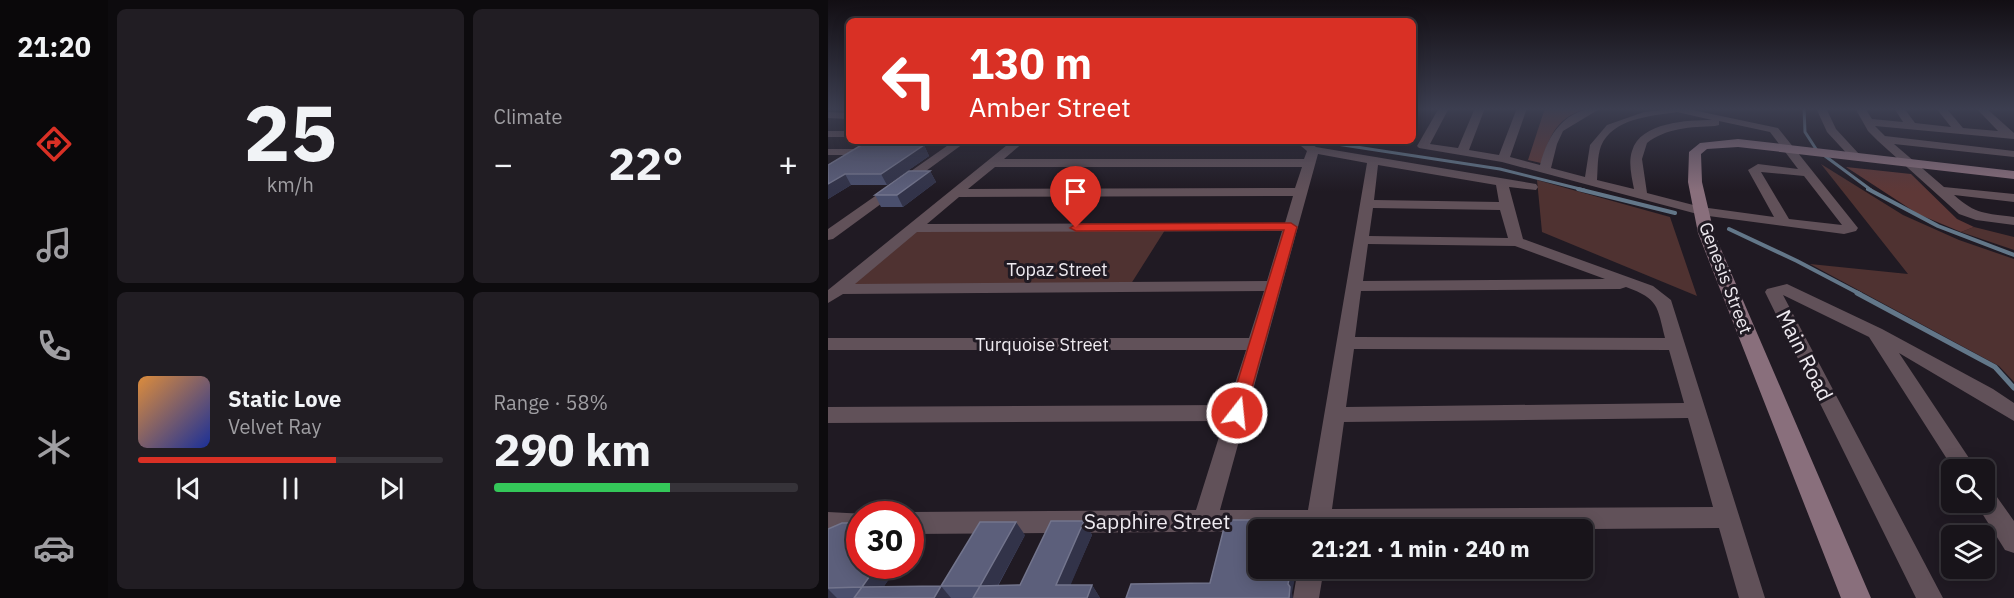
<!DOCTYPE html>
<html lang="en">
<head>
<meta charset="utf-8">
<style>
	body { margin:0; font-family:"IBM Plex Sans",sans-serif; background:#211d23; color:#f1f3f6; height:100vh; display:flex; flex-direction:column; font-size:22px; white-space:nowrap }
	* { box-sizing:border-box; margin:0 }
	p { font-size:20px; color:#9f9ea2 }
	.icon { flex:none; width:33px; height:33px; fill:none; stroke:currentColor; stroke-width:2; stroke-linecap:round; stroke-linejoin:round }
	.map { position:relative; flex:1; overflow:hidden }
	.details { display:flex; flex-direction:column; gap:9px; padding:9px; background:#0d0b0e; width:720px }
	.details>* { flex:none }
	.top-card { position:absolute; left:18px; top:18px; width:570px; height:126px; border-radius:9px; box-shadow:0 3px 15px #0003,0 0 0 2px #363339; background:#d93025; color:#fff; overflow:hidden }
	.fabs { position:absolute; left:1113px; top:459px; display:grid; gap:12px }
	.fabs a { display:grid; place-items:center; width:54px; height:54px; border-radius:9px; background:#18141a; box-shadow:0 3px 15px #0003,0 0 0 2px #363339; font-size:30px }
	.speed { position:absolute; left:18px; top:501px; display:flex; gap:12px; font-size:30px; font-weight:700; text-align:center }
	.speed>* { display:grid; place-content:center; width:78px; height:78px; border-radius:50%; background:#18141a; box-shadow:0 3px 15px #0003,0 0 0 2px #363339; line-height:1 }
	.speed .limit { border:9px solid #d22; background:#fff; color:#111 }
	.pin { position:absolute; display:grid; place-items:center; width:51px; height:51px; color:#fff; margin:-62px -26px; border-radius:50% 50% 50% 0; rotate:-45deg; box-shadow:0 0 6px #0007 }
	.pin .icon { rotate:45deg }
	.me { position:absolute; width:66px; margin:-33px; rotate:16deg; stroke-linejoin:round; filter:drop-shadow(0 0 4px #0008) }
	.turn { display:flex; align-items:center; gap:21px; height:126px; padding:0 24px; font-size:27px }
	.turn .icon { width:78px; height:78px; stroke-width:2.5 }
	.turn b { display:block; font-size:42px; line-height:51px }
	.big { font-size:45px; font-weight:700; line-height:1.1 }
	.details .tile { flex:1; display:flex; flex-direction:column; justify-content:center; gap:9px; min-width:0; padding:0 21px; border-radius:9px; background:#211d23 }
	.details .dial { align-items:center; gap:0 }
	.dial b { font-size:78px; line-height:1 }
	.song { display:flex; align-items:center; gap:18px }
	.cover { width:72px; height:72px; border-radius:9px; background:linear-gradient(135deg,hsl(30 70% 55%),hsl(230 70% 35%)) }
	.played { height:6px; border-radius:3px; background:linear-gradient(90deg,#d93025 65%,#363339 65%) }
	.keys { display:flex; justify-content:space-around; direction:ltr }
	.heat { display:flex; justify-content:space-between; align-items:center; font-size:33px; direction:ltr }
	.charge { height:9px; border-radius:4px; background:linear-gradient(90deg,#34c759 58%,#363339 0) }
	.details .tiles { flex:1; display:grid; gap:9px; grid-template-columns:repeat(2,1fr) }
	.trip { position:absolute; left:420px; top:519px; width:345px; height:60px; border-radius:9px; background:#18141a; box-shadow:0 3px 15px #0003,0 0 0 2px #363339; font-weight:700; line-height:60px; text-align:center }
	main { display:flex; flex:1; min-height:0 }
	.tab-bar { display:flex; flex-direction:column; width:108px; justify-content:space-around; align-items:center; background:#0a080a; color:#9f9ea2 }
	.tab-bar .icon { width:42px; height:42px }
	.tab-bar .current { color:#d93025 }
	.tab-bar b { font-size:27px; color:#f1f3f6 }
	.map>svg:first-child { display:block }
	.green { fill:#4f3231 }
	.forest { fill:#5e3837 }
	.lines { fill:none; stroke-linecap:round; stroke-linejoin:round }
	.stream-far2 { stroke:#637789; stroke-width:3 }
	.stream-far1 { stroke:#637789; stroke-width:4 }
	.stream { stroke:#637789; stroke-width:5 }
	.street { fill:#615159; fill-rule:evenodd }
	.secondary { fill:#896f7c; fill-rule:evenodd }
	.wall { fill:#4a4f6d }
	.shaded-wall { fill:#323349 }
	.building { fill:#5c5f7b; stroke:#73758d; stroke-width:1.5 }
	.route { fill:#d93025; stroke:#8d1f18; stroke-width:1.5 }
	.labels { text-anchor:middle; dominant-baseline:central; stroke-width:6; stroke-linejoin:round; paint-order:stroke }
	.street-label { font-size:18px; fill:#eeeaf0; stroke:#201a23 }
	.near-street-label { font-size:21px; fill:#eeeaf0; stroke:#201a23 }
</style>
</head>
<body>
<main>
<nav class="tab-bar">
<b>21:20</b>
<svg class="icon current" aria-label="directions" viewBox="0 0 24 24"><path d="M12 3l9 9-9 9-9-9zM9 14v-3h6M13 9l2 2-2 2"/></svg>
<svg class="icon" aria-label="music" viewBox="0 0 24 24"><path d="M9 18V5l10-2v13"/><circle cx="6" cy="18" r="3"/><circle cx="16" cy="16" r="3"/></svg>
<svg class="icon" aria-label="phone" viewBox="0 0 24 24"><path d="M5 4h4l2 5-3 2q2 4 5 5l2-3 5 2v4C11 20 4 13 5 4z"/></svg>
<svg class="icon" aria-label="climate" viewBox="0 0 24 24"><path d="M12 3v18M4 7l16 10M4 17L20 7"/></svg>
<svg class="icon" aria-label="car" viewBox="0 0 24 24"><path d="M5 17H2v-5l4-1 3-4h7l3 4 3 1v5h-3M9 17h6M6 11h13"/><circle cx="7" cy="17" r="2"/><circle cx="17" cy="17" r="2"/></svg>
</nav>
<section class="details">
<div class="tiles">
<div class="tile dial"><b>25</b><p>km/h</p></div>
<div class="tile"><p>Climate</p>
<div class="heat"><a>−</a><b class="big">22°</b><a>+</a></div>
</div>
<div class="tile">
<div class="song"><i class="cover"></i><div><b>Static Love</b><p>Velvet Ray</p></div></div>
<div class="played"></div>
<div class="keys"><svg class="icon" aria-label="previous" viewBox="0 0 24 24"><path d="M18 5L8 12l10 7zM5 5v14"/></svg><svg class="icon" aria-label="pause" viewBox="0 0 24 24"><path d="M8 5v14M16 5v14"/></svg><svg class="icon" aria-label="next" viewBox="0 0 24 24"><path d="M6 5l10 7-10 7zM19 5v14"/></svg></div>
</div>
<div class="tile"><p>Range · 58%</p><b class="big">290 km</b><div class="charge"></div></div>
</div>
</section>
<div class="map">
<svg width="1186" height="598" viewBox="0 0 1186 598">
	<rect width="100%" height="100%" fill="#201a23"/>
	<path class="green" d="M993,164L1075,215L1131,240L1186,259V382L1171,366L982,264L1080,274Z
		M709,180L842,217L869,296L714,232Z
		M1146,227L1186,237V250L1133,232Z
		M87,230H337L301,287H21Z"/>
	<path class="forest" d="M717,108H761C729,116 722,135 713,163L700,160Z
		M1018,167L1083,174L1129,219L1146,227L1133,232L1090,214Z"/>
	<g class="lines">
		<path class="stream-far2" d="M976,108L977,132L988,149
			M489,141L672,169L756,190
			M997,156L1043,190"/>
		<path class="stream-far1" d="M750,189L847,213
			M1040,189L1110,226L1186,255
			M901,229L969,261L1032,294"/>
		<path class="stream" d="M1029,293L1167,367L1186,388"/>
		<path class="street" d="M611,108H621L602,144L630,148L647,108H657L641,150L671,155L689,108H699L682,157L712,165C720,134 737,108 773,108L735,131L729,144L723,168L757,177L762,145L779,125L816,112L855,108L950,128L1030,228L1028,231L1016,234L873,215L674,162L591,148L589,146ZM849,112L884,120C860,120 812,122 804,151C800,163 804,178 806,189L769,180C770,169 769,157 773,146C785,118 823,116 849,112ZM891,121L942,132L970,169L930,164L920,170L946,217L873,207L819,193L814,159L819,143C838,128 863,127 887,126L891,125ZM933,172L976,176L1014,225L961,219Z
			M988,108H998L1008,129L1031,154V158H1023L999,132Z
			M1027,108H1037L1044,119L1075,122L1066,108H1076L1087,123L1123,127L1108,108H1118L1135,128L1170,131L1148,108H1158L1186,133V139L1047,126L1057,136L1186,151V157L1066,144L1116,187L1186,194V202L1126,195C1148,215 1158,213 1186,217V225L1148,220L1131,214L1050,141L1040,131Z
			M0,112L21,113V119L0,118Z
			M0,131H21V137H0Z
			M126,141H139L5,239L0,240V229Z
			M184,141H197L176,159H476L479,151L467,141H480L488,147L708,184L710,187L708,190L681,187L695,239L825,286L843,300L937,598H911L891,528L82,534V514H76L82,512L368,510L396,421L0,423V407L400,405L418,350H0V338H421L436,291L15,294L0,303V290ZM490,154L539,163L480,510H392ZM550,165L668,185L671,202L546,200ZM167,167H474L467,188L140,189ZM465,196L457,223L99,224L131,197ZM545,208L672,210L680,238L541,236ZM454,231L439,281L27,284L89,232ZM540,244L687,246L777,279L535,281ZM798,287C831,299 829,306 837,338L527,337L533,291L792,289ZM526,349L841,350L856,403L518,407ZM860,418L885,507L504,509L516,422Z
			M0,149H33L39,152L33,155H0Z
			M959,284L1054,329L1165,389L1186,403V421L1071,353L1149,470H1126L1041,337L955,295L1115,598H1088L937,292L939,289Z
			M1156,487L1164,490L1186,521V553L1177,550L1147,502H1156Z
			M0,512L38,514H32V534H0Z
			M470,568H496L491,598H465Z"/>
		<path class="secondary" d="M910,139L1186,171V179L910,147L879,149L873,154L874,182L886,233L1043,598H1013L870,233L860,182L861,152L872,143Z"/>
	</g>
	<path class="wall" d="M40,141H67L70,145H96L101,156L59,185H23L0,199V165Z
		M102,171L108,182L75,207H53L47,195Z
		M256,521L264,535L242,585H264L272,598H0V529L32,566H70L56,586H113L197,535L170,586L192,585Z"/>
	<path class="shaded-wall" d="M66,141H67L72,150L60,145Z
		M96,145L101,156L59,185L53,174Z
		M102,171L108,182L75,207L69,195Z
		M17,174L23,185L0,199V184Z
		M256,521L264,535L237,598L228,585Z
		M188,522L197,535L163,598L152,586Z
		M82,527L90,536L82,548Z
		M49,566H70L48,598L34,587Z
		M463,568H469L464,593L465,598H461L460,584Z
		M264,585L272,598H259Z
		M113,586L123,598H106Z
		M0,589L9,598H0Z"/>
	<path class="building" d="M40,141H66L60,145H96L53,174H17L0,184V165Z
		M81,171H102L69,195H47Z
		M398,520H464L470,523L471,530H430V568H463L460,584L462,587L461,598H298L303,584L382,583Z
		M223,521H256L228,585H264L259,598H145L152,586L192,585Z
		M152,522H188L152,586H113Z
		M14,523H32V566H49L34,587L0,588V529Z
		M113,586L106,598H26L34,587Z"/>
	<linearGradient id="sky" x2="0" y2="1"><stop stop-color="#120e13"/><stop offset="0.57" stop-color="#3c3e50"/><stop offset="1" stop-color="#3c3e50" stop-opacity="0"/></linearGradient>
	<rect width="1186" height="191" fill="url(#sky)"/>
	<path class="route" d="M463,223L469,227L417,413L415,417L409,419L403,417L400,413L456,230L248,231L242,228L248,224Z"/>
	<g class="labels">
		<g class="street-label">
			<text x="229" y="269">Topaz Street</text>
			<text transform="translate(898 278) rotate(69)">Genesis Street</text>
			<text x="214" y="344">Turquoise Street</text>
		</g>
		<g class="near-street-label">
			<text transform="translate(977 355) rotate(63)">Main Road</text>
			<text x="329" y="521">Sapphire Street</text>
		</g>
	</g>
</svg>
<div class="fabs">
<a><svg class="icon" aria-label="search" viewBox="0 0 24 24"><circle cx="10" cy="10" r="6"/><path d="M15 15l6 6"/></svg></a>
<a><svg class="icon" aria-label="layers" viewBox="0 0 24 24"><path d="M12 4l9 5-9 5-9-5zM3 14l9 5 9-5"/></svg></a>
</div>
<div class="speed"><div class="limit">30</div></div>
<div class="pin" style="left:248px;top:228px;background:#d93025"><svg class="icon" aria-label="arrive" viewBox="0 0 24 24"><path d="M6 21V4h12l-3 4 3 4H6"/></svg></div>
<svg class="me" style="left:409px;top:413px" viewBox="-20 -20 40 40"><circle r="17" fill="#d93025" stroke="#fff" stroke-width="3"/><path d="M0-11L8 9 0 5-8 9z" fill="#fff"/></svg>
<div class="trip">21:21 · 1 min · 240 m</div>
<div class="top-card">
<div class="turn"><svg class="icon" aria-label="left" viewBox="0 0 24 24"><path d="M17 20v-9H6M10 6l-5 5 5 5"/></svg><div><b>130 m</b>Amber Street</div></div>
</div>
</div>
</main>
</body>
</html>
